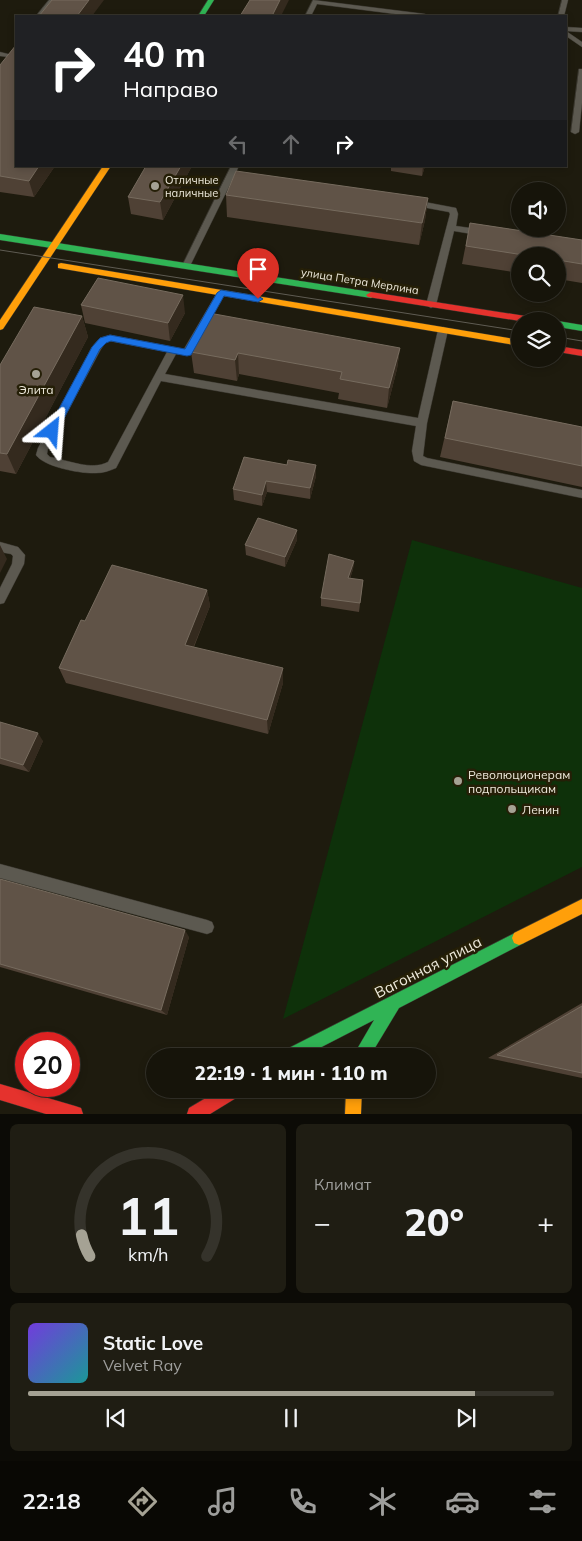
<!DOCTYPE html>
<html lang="ru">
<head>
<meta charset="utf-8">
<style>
	body { margin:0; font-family:Mulish,sans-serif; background:#1f1d13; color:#f1f3f6; height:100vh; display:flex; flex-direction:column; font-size:19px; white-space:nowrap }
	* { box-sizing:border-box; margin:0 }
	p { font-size:16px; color:#9e9e9c }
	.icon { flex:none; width:28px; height:28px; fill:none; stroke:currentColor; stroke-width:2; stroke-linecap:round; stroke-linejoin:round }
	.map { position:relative; height:1114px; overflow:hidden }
	.sheet { display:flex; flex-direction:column; gap:10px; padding:10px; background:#0c0b06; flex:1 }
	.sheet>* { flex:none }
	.top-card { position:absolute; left:15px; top:15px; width:552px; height:152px; border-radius:0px; box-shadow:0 2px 8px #0003,0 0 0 1px #35332b; background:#202124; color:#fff; overflow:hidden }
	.controls { position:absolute; left:511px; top:182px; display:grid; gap:10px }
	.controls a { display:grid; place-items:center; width:55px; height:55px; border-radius:50%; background:#16140a; box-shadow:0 2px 8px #0003,0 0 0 1px #35332b; font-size:25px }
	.speed { position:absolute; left:15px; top:1032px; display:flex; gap:10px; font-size:25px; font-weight:700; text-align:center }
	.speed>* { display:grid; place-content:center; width:65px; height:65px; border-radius:50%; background:#16140a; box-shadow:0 2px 8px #0003,0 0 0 1px #35332b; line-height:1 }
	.speed .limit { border:8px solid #d22; background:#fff; color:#111 }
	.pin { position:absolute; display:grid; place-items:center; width:42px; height:42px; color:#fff; margin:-51px -21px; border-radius:50% 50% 50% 0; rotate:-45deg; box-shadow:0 0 5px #0007 }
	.pin .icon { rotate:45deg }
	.me { position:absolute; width:55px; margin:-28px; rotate:28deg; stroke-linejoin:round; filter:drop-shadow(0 0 4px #0008) }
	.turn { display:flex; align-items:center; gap:18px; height:105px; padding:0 25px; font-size:22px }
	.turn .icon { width:65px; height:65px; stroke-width:2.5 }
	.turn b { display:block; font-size:35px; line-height:42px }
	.lanes { display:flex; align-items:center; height:48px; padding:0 25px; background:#0003; justify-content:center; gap:25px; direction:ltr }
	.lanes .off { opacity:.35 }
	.big { font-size:38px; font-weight:800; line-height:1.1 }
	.sheet .card { flex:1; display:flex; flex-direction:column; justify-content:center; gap:8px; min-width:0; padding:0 18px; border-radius:8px; background:#1f1d13 }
	.sheet .dial { align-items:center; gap:0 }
	.dial svg { height:130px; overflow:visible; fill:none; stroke:#35332b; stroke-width:7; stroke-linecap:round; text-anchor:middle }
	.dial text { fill:#f1f3f6; stroke:none }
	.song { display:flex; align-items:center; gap:15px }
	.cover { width:60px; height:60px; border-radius:8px; background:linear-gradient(135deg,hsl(260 70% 55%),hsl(180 70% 35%)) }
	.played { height:5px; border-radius:2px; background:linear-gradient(90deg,#a5a294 85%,#35332b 85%) }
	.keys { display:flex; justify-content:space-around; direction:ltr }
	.heat { display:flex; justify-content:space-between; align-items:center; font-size:28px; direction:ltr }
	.sheet .tiles { flex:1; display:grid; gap:10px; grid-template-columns:1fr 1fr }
	.card:last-child { grid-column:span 2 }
	.trip { position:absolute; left:146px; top:1048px; width:290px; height:50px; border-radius:25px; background:#16140a; box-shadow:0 2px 8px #0003,0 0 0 1px #35332b; font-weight:800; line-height:50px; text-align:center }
	.menu { display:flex; height:80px; justify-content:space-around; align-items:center; background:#090804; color:#9e9e9c }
	.menu .icon { width:35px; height:35px }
	.menu .on { color:#a5a294 }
	.menu b { font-size:22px; color:#f1f3f6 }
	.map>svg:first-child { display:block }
	.green { fill:#0e310a }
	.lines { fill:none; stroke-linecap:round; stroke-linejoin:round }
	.lane-casing { stroke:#3a372f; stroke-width:1 }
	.fast-casing { stroke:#3a372f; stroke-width:1 }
	.slow-casing { stroke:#3a372f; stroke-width:1 }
	.jam-casing { stroke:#3a372f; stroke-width:1 }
	.lane { fill:#5c5950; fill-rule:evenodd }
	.fast { fill:#30b455; fill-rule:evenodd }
	.slow { fill:#ff9f0a; fill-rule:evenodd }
	.jam { fill:#e5322d; fill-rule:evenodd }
	.tram { stroke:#5f5c53; stroke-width:1 }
	.wall { fill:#4f4135 }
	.shaded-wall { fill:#342a1e }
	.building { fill:#605347; stroke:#766b5e }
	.route { fill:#1a73e8; stroke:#114b97 }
	.poi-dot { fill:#a5a294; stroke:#251f07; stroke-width:2 }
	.labels { text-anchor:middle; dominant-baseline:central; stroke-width:5; stroke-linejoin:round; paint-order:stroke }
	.far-poi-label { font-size:11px; fill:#eeeadc; stroke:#251f07; text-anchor:start }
	.far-street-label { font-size:11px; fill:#eeeadc; stroke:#251f07 }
	.poi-label { font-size:12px; fill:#eeeadc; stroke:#251f07; text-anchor:start }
	.near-street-label { font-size:15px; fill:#eeeadc; stroke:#251f07 }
</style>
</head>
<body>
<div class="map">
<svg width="582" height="1114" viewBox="0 0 582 1114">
	<rect width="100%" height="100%" fill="#1e1b0e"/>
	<path class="green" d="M412,540L582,588V867L283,1019Z"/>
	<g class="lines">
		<defs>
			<path id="lane" d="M49,0H55L42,16H36Z
				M313,0L425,14L428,16H411L317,4L311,16H305Z
				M562,0H568L564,16H558Z
				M566,27L582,28V32L566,31L582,42V47L566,36Z
				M0,52L12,55L9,57L0,56Z
				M579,69H582V103L579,132L575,134L571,132Z
				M231,166H239L190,266L189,268H183L182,266Z
				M414,200L456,208L458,214L456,226L484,230L488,233L484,236L454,231L436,305L431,308L426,305L450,214L449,212L411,205L410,203Z
				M221,290L225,293L190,355L176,354L165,374L418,418L438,330L443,327L446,328L448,330L427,423L423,456L427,458L582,490V498L421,465L414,461L412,451L416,426L161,381L116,468C109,471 103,473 96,473C82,474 44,467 36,455L38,448L92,347L100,338L110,335L184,349L218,291ZM110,341L167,352L108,462C91,471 68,460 50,457L47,454L48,448L101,349L106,342Z
				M0,542L18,547L25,555L24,564L4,603L0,604V588L12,564L13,556L11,554L0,552Z
				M0,864L207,920L212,922L214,927L212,932L207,934L0,878Z"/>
			<path id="fast" d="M208,0H214L204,16H198Z
				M0,234L371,292L376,295L371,298L0,240Z
				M556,321H558L582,325V331L558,327Z
				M519,931L524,933L526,938L524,943L399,1008L370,1056H353L374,1020L304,1056H280L283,1051Z"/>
			<path id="slow" d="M103,166H111L3,329L0,330V320Z
				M61,263L520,340V346L58,268V264Z
				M582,899V914L524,943L519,945L514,943L512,938L514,933Z
				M346,1089H362L361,1114H345Z"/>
			<path id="jam" d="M371,292L538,318L543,321H520L368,297L366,295Z
				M558,346L582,350V356L558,352Z
				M0,1084L75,1106L81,1108L83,1114H46L0,1100Z
				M221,1089H243L241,1095L210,1114H187L189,1108Z"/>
		</defs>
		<use href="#lane" class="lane-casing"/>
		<use href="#fast" class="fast-casing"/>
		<use href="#slow" class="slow-casing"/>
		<use href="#jam" class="jam-casing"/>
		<use href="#lane" class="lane"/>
		<use href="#fast" class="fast"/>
		<use href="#slow" class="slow"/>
		<use href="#jam" class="jam"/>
		<path class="tram" d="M0,250L520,331
			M558,337L582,341"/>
	</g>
	<path class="wall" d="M0,65L16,166H55L34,197L0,192Z
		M192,166L163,220L131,214L128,197Z
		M391,166H425L422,176L391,171Z
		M226,195L428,198L425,220L419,245L227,217Z
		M470,223L582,240V283L558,279V256H520V273L462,264Z
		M81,305L185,313L170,341L85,323Z
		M82,316L88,337L16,474L0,471V365Z
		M400,348L397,369L387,408L338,399L339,393L239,374L237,381L194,373L191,352Z
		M453,401L582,427V487L440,457Z
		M287,465H316V476L310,499L267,492L262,506L234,500L233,489Z
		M297,530V540L285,567L246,555L245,545Z
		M354,561L353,569L350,579L363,580L359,612L321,606V598Z
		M207,590L210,606L194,647L283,683L268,734L66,683L59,668Z
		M0,722L43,741L29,772L0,764Z
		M0,879L189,937L167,1015L0,967Z
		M582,1003V1078L488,1058Z"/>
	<path class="shaded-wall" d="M89,0H104L92,16H77Z
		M280,0H289L281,16H272Z
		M39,166H55L34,197L29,181Z
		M181,166H192L163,220L160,202Z
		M423,166H425L422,176Z
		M428,198L425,220L419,245L422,223Z
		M183,295L185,313L170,341L168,323Z
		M82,316L88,337L16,474L7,454Z
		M400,348L397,369L387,408L389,388Z
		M238,353L239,374L237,381L235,360Z
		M316,465V476L310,499V488Z
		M266,481L267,492L262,506V495Z
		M297,530V540L285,567V557Z
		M0,545L7,559L0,573Z
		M354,561L353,569L347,587L348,578Z
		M207,590L210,606L188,660L185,645Z
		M283,668V683L268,734L267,720Z
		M38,733L43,741L29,772L23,765Z
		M185,930L189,937L167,1015L161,1010Z"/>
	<path class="building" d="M52,0H89L77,16H39Z
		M250,0H280L272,16H240Z
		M16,45V166H39L29,181L0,176V65Z
		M146,166H181L160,202L128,197Z
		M236,171L428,198L422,223L226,195Z
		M470,223L582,240V264L558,260V256H530L466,246Z
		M98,278L183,295L168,323L81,305Z
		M34,307L82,316L7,454L0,453V365Z
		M209,313L400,348L389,388L340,379L342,372L238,353L235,360L191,352Z
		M453,401L582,427V466L445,438Z
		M244,457L287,465L288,460L316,465L310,488L266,481L262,495L233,489Z
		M258,518L297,530L285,557L245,545Z
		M329,554L354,561L348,578L363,580L360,603L321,598Z
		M112,565L207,590L185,645L283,668L267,720L59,668L81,620L85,621Z
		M0,722L38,733L23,765L0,758Z
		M0,879L185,930L161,1010L0,964Z
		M582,1006V1073L497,1055Z"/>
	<path class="route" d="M221,290L258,296L263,299L258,302L224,296L191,355L187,356L111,341L106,343L100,349L56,434H48L47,431L92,347L100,338L110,335L185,349L217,293Z"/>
	<g class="poi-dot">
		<circle cx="155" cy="186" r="5"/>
		<circle cx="36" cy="374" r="5"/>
		<circle cx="458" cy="781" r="5"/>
		<circle cx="512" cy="809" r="5"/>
	</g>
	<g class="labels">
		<g class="far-poi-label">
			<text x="165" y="180">Отличные<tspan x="165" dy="13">наличные</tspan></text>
		</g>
		<g class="far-street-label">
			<text transform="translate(360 281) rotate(9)">улица Петра Мерлина</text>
		</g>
		<g class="poi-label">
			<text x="36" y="389" text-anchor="middle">Элита</text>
			<text x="468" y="774">Революционерам<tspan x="468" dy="14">подпольщикам</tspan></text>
			<text x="522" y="809">Ленин</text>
		</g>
		<g class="near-street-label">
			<text transform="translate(428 967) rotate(-27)">Вагонная улица</text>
		</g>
	</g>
</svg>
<div class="controls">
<a><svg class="icon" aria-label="sound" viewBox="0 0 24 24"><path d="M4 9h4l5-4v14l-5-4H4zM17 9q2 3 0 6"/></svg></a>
<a><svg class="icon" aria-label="search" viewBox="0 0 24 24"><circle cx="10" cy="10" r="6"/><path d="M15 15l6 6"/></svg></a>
<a><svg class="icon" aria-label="layers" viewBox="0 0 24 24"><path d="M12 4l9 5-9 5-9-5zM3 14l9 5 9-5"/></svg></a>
</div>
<div class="speed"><div class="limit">20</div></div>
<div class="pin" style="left:258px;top:299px;background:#d93025"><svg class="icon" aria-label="arrive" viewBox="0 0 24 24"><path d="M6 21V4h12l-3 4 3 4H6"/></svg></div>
<svg class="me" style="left:52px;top:431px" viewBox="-20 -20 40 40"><path d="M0-17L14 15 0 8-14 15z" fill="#1a73e8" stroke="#fff" stroke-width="4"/></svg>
<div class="trip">22:19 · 1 мин · 110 m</div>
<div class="top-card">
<div class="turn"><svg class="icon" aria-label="right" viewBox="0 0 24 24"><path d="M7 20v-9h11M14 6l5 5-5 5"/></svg><div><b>40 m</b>Направо</div></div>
<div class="lanes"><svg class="icon off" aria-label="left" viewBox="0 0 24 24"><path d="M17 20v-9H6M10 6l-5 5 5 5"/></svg><svg class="icon off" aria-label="ahead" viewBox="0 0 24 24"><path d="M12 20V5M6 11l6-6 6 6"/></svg><svg class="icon" aria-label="right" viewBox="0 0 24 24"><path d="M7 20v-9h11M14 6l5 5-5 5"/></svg></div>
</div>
</div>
<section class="sheet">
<div class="tiles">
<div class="card dial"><svg viewBox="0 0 100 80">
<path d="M14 69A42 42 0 1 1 86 69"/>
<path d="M14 69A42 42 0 0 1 9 56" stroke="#a5a294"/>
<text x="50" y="56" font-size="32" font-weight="700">11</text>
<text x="50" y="72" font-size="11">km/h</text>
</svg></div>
<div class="card"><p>Климат</p>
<div class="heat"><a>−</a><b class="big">20°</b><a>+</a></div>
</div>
<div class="card">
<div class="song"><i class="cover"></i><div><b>Static Love</b><p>Velvet Ray</p></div></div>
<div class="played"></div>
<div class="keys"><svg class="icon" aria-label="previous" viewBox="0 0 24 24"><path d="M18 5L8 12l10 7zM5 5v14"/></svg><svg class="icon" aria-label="pause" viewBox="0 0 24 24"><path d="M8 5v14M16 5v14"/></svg><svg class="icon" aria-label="next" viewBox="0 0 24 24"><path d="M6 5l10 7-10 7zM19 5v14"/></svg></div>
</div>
</div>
</section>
<nav class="menu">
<b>22:18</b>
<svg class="icon on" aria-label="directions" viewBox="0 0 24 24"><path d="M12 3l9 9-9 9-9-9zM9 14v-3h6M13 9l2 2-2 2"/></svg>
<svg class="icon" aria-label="music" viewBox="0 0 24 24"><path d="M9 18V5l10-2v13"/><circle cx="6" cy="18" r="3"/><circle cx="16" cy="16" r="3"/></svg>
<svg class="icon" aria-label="phone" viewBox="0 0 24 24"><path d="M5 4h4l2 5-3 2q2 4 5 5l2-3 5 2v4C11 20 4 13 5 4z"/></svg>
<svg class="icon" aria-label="climate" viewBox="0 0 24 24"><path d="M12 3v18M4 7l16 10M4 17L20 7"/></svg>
<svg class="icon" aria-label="car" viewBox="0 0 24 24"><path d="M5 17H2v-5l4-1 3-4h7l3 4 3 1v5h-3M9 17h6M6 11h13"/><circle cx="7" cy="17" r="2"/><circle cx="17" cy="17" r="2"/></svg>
<svg class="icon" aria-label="filters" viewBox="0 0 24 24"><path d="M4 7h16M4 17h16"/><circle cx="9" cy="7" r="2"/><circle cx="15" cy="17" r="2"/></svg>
</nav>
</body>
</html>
